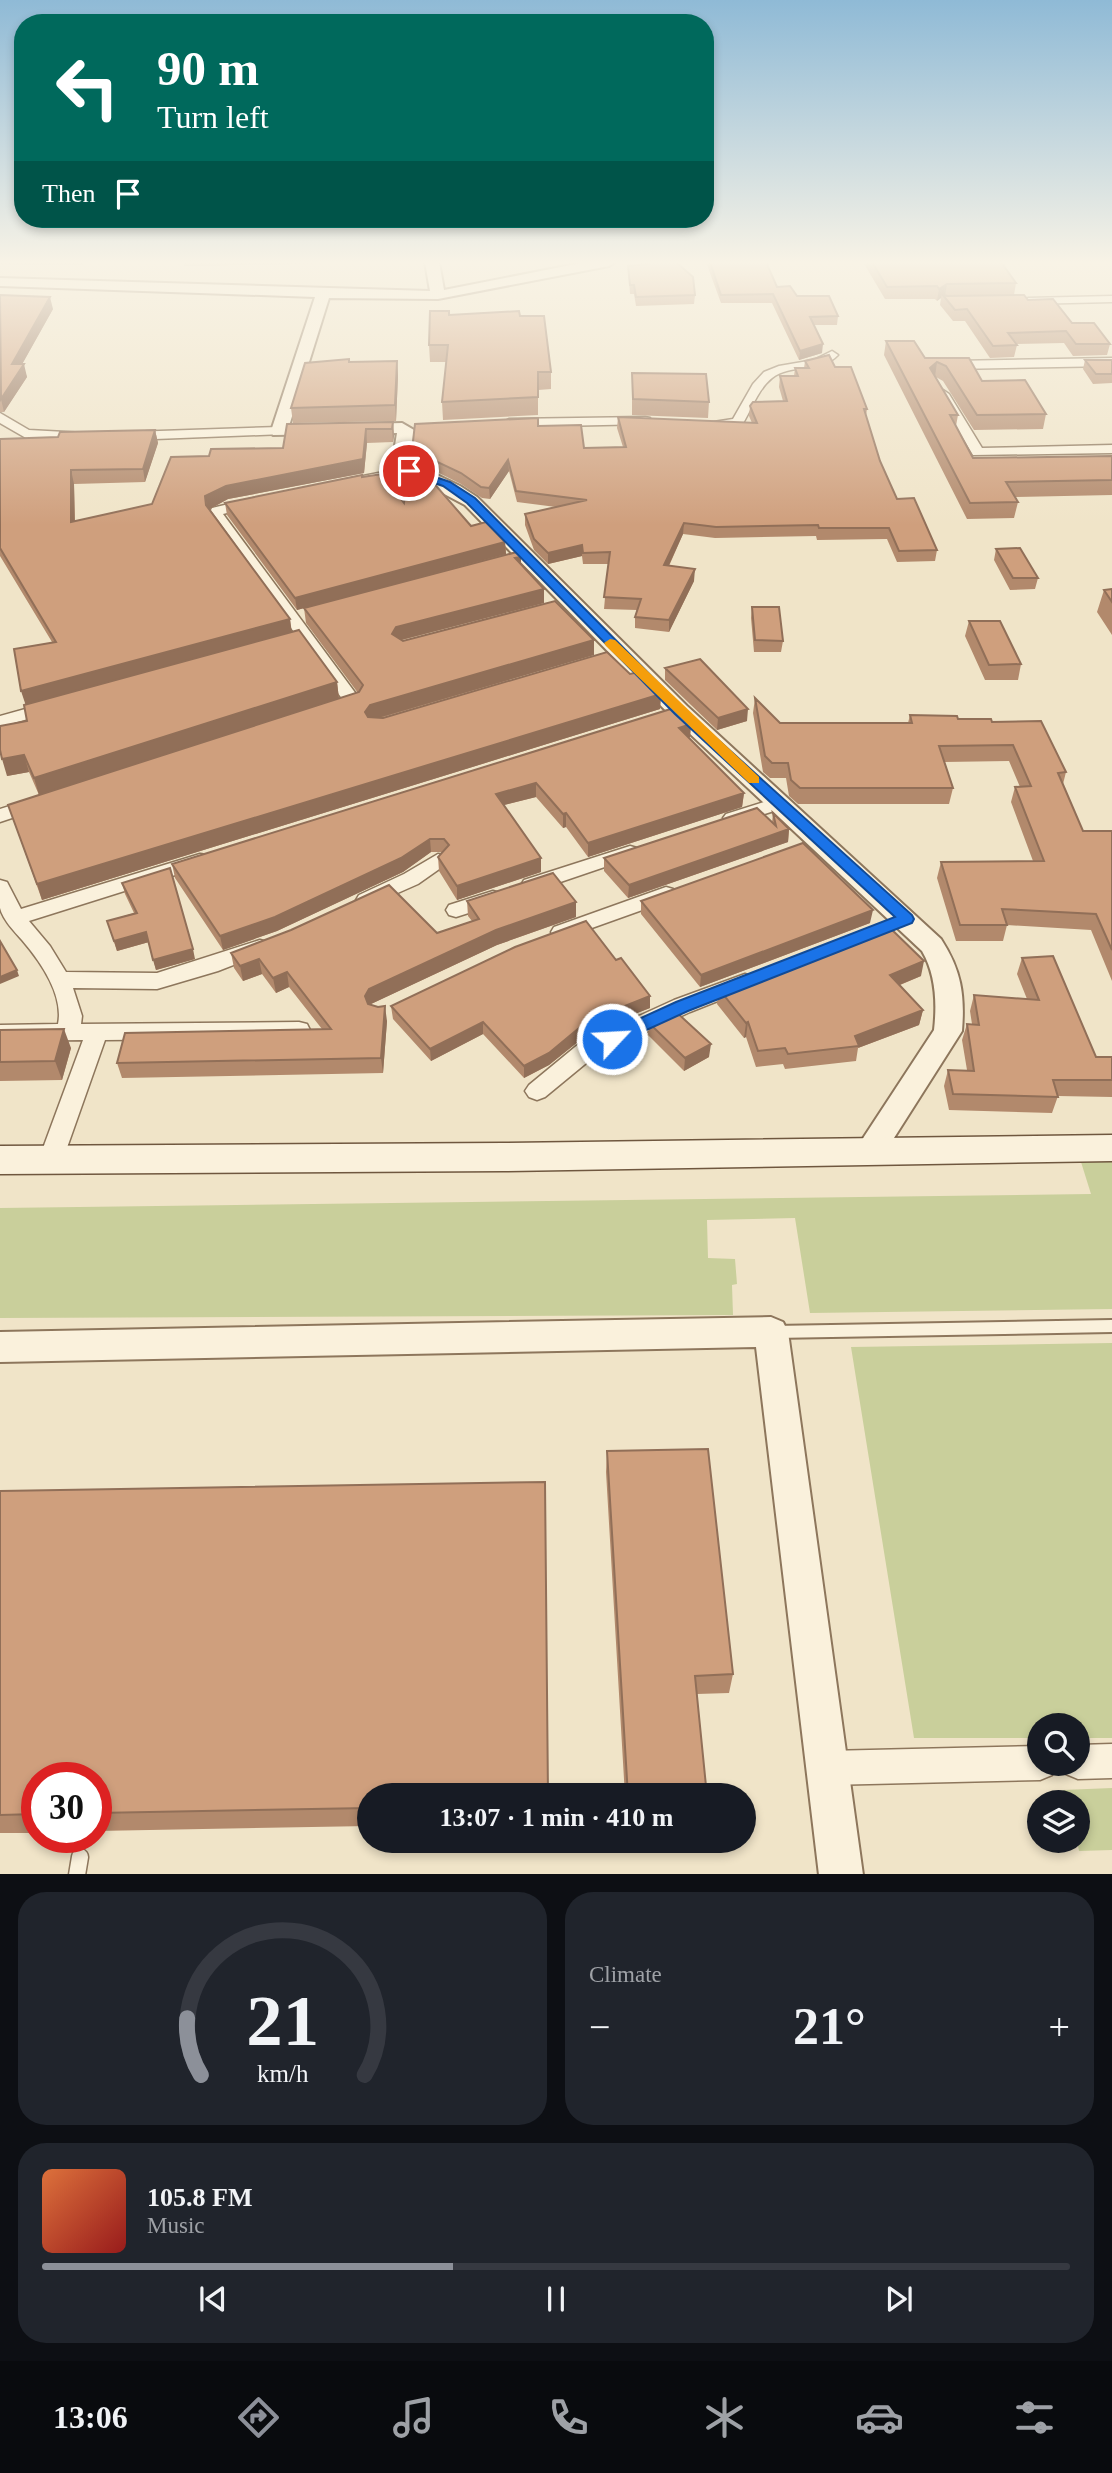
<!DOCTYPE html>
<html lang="en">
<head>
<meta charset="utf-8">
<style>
	body { margin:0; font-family:"Times New Roman",serif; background:#20242c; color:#f1f3f6; height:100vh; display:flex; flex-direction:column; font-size:26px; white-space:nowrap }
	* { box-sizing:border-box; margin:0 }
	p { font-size:23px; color:#9ea1a6 }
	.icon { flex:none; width:38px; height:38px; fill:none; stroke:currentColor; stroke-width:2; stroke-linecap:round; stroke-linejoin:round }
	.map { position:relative; height:1874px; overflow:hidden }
	.panel { display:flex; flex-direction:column; gap:18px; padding:18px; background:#0d0f14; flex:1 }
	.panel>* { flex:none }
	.banner { position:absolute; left:14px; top:14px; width:700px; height:214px; border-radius:28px; box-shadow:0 4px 10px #0003; background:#00695c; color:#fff; overflow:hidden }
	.tools { position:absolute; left:1027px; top:1713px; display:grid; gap:14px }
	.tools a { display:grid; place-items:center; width:63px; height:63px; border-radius:50%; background:#171b24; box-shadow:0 4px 10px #0003; font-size:35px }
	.speed { position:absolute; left:21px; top:1762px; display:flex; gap:14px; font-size:35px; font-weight:700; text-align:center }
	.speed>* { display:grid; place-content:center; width:91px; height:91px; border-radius:50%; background:#171b24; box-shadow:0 4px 10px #0003; line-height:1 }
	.speed .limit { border:10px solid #d22; background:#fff; color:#111 }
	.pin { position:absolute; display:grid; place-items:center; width:60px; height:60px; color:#fff; margin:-30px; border:4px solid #fff; border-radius:50%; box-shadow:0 2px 7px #0007 }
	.me { position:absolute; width:77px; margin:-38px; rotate:65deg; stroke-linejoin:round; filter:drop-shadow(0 0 5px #0008) }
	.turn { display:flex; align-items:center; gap:24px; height:147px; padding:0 28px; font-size:32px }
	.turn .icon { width:91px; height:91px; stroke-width:2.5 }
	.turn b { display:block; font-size:49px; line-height:60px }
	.then { display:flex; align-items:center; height:66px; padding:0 28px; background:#0003; gap:14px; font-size:26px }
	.big { font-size:52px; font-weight:600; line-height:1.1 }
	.panel .widget { flex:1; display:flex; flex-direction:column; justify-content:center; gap:10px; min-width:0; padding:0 24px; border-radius:28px; background:#20242c }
	.panel .dial { align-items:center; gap:0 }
	.dial svg { height:182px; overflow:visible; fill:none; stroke:#363941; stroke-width:7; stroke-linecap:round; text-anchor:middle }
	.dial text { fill:#f1f3f6; stroke:none }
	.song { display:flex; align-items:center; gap:21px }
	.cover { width:84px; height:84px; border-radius:10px; background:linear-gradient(135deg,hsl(20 70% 55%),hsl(0 70% 35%)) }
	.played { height:7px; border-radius:4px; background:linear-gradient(90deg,#8c9099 40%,#363941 40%) }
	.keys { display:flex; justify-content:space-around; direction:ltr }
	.heat { display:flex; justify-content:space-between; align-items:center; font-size:38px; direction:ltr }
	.panel .tiles { flex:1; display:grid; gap:18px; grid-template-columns:1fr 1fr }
	.widget:last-child { grid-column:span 2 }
	.trip { position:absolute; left:357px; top:1783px; width:399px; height:70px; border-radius:35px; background:#171b24; box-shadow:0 4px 10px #0003; font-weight:600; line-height:70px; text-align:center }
	.tabs { display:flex; height:112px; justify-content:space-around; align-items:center; background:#090b0e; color:#9ea1a6 }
	.tabs .icon { width:49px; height:49px }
	.tabs .on { color:#8c9099 }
	.tabs b { font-size:32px; color:#f1f3f6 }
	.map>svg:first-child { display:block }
	.green { fill:#c9cf9b }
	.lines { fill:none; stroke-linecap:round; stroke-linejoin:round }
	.service-far1-casing { stroke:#8d765c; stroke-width:16 }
	.service-casing { stroke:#8d765c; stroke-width:19 }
	.minor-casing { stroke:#8d765c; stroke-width:3 }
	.tertiary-casing { stroke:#8d765c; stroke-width:4 }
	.secondary-casing { stroke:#6f573f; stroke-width:3 }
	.service-far1 { stroke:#faf1dc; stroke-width:12 }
	.service { stroke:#faf1dc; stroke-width:16 }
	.minor { fill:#faf1dc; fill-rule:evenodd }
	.tertiary { fill:#faf1dc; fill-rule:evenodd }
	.secondary { fill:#faf1dc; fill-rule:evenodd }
	.wall { fill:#b2896c }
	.shaded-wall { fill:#916f58 }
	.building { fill:#cf9f7d; stroke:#916f58; stroke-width:2 }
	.route { fill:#1a73e8; stroke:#114b97; stroke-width:2 }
	.slow { fill:#f59e0b }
</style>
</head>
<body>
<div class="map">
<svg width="1112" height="1875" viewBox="0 0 1112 1875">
	<rect width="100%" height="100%" fill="#f0e4c8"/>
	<path class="green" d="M1081,1162H1112V1309L810,1313L795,1218L707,1220L708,1258L735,1259L737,1284L732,1285L733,1315L0,1318V1208L1091,1194Z
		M1112,1343V1738H1078V1726H1040L1039,1738H914L851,1347Z
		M1112,1788V1850L1079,1851L1077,1841L1078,1802H1067L1063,1790Z"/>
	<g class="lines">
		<defs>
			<path id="service-far1" d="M774,1332L1112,1326"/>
			<path id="service" d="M77,1875L80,1857"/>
			<path id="minor" d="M1112,296V302L1028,304L1022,301L1028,298Z
				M832,351L838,355C820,374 791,363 772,378C758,389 751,410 742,425L712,430L705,426L707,423L733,419L753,384L764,372L779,366L814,360Z
				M1112,358V366L954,369L948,365L954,361Z
				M943,390L949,394L982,448L1112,445V453L973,455L937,394Z
				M0,413L29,430L84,433L91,437L84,441L26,438L0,423Z
				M645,417L650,418V424L509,427L502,423L509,419Z
				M279,427L284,428V434L130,440L123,436L130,432Z
				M409,467L416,471L414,474L358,485L351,481L358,477Z
				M254,498L261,502L259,505L223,514L359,698L362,702C355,710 339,714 329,712L326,708L329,704L343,700L209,514L212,508Z
				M54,701L60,702L63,706L60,710L10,724L6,732L0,733V716Z
				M38,797L47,803L45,807L0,822V809Z
				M780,797L789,803L787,807L733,824L726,822L723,818L726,814Z
				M630,846L637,848L640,852L637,856L531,892L524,890L521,885L524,880Z
				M200,854L207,855L210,860L207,865L29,921L50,946L66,972L157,973L260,940L267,942L271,947L267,952L218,971L157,989L73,988L82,1016L81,1024L299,1022L307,1024L310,1030L307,1036L299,1038L105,1040L63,1159L60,1166L51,1169L42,1166L39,1159L83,1040L0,1041V1025L58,1024C64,995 40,961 22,940C14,931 3,920 0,908C0,900 0,889 0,880L7,882L21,909Z
				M438,854L445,855L448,860L445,865L418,884L366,907L359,905L356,900L359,895L404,874Z
				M666,887L673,889L676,894L673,899L561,939L554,937L551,932L554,927Z
				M493,891L500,893L503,898L500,903L456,917L449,915L446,910L449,905Z
				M745,974L753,977L756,982L753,987L690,1012L596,1055L545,1097L537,1100L529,1097L525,1091L529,1085L580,1043L674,1000Z
				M1112,1744V1778L1078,1779L1066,1774L1062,1764H1078V1745Z
				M1040,1746V1764H1056L1052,1775L1040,1780L827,1785L815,1780L810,1768L815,1756L827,1751Z"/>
			<path id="tertiary" d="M425,262H439L444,290L586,262H615L609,266L438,299L329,298L289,426L402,423L414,430L410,462L460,486L477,497L687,706L941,939C961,970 965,994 962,1031L880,1160L869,1164L858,1160L854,1152L934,1030C937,1003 936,975 922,951L671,716L465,505L395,468L392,464L397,433L273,435L271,431L315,297L0,286V278L430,291Z
				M771,1317L783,1322L788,1332L863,1875H819L756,1347L0,1362V1332Z"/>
			<path id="secondary" d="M1112,1135V1161L503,1171L0,1174V1146L503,1143Z"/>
		</defs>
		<use href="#service-far1" class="service-far1-casing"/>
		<use href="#service" class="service-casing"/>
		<use href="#minor" class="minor-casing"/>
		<use href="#tertiary" class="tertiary-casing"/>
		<use href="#secondary" class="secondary-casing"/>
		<use href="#service-far1" class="service-far1"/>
		<use href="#service" class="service"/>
		<use href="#minor" class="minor"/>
		<use href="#tertiary" class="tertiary"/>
		<use href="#secondary" class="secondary"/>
	</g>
	<path class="wall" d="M0,262H84L83,265L0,264Z
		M184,262H348L347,263L184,266Z
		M640,262H676L695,295L694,304L636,306L634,294H630L628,266L640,265Z
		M706,262H766L777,287L838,316L837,325H814L822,353L799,360L772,303H721Z
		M863,262H1001L1016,283L1014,295L1028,300L1110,344L1107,355L1073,356L1064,343L1016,344L1017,345L1014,357L990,358L965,321H953L940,305L941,298L937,301L935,299H885Z
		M0,295L53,309L22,364L27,377L4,412H0Z
		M449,315L520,316L551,372V389L538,390V415L443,420L442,402L446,362H430L429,345Z
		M886,341L925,358H969L982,381L1046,414L1043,429L974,430L943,381L936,377L958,415L956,426L973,458L1112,456V495L1015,497L1018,502L1014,518L967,519L884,355Z
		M1085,360H1112V383L1093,384L1083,369Z
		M397,361L398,376L396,421L293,423L291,408L350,362Z
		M805,361L835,367L867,409L866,416L880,461L897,499L937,550L935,561L897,562L887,539L817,540L816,536L715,538L683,534L669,566L694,581L669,632L635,628V617L637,610L604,609L608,564H583L582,556L548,564L534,550L525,525V514L556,507L517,502L509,471L490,499L482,498L461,484L413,460L412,450L538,426L584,448L623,447L617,428L618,417L752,423L749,416L750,406L783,401L779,387L780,376H794L795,368H804Z
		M632,373L709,402L708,418L632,415Z
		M393,422L394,436L393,442L367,443L364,473L228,499L210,509L290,619L291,632L337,682L339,699L39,795L29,772L7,776L27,721L25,705L52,642L0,556V439L58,437L155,430L158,443L145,482L74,484L75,521L152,504L209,456L283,448Z
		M408,467L433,480L434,483L471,526L505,542L506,554L521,564L544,589V603L402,640L594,655L380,718H383L630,674L661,694L660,709L42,900L8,805L358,693L306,623L304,608L297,610L227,515L225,503L363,477L404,503Z
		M996,549L1038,578L1035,589L1010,590L994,560Z
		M1112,589V635L1097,612L1104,590Z
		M752,607L783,641L781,652H754L751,618Z
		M969,621L1021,664L1018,680H985L965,636Z
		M665,668L747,721L717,730L665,680Z
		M755,698L780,723H908L910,715L992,722L1066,772L1063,784L1083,831H1112V981L1091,930L1007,925L1003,941H956L937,878L941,862L1033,861L1011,802L1015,787H1020L1009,761L944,762L953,788L949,804H798L789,796L786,778H770L763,772L753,713Z
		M691,724L690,737L689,738L744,793L742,807L588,857L566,827L563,828L536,797L504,805L541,858V872L457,900L439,871L438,857L442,852H431L403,872L277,931L223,950L175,878L172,864Z
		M773,813L789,829L788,842L628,898L604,871V858L772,823Z
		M122,883L195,959L156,970L149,942L117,951L107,921L134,913L125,894Z
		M467,901L576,917L497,945L371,1004L370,1005L387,1021L383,1073L122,1078L117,1063L322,1029L289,987L276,993L262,974L243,981L234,968L231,953L291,930L437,933L472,921L468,916Z
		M641,901L870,923L700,987L641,914Z
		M1022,958L1096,1057H1112V1097L1058,1096L1052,1113L949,1110L944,1086L948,1070H967L962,1040L967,1024H972L970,1011L974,995L1027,999L1017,974Z
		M616,960L650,996V1008L614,1022L579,1041L549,1065L524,1078L483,1034L431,1061L393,1019L391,1006Z
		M921,976L900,985L923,1010L919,1025L858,1048L856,1061L785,1069L783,1064L756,1067L746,1037L744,1038L717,1004L719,989Z
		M649,1023L709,1057L684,1071L648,1035Z
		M0,1030L71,1048L62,1080L0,1081Z
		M607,1451L733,1674L729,1693L697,1694L707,1796H625L606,1472Z
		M0,1491L369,1796V1826L96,1831V1778H37V1833H0Z"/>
	<path class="shaded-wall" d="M947,284L945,296L942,294L941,298L937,301L939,289Z
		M50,297L53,309L15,377L12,364Z
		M823,344L822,353L799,360L800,351Z
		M397,361L398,376L396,421L395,405Z
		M937,362L935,377L930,368Z
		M24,364L27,377L4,412L1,399Z
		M393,422L394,436L393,442L392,429Z
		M366,429L367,443L364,473L228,499L208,510L205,496L226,486Z
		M155,430L158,443L145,482L143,469Z
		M508,460L509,471L490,499L489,488Z
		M71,470L74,484L75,536L71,522Z
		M684,523L683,534L664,576V565Z
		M505,542L506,554L297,610L295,598Z
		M582,545V556L548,564V553Z
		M521,557V571L515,558Z
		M695,569L694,581L669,632V620Z
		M544,589V603L397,641L392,634L396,627Z
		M290,619L292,633L26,706L21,691Z
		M594,640V655L371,720L365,712L370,705Z
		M337,682L339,699L39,795L34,778Z
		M661,694L660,709L42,900L37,884Z
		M748,709L747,721L717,730L718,718Z
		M691,724L690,737L678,741L679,728Z
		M24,755L29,772L7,776L2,759Z
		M536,783V797L496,807V794Z
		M744,793L742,807L588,857V843Z
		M566,813V827L563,828V814Z
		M789,829L788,842L628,898L629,885Z
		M430,839L431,852L403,872L277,931L223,950L220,936Z
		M541,858V872L457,900V886Z
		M576,902V917L497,945L371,1004L367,1011L365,996L369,989L496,930Z
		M873,910L870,923L700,987L701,975Z
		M146,932L149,942L117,951L114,941Z
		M193,949L195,959L156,970L153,960Z
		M259,959L262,974L243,981L240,966Z
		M924,961L921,976L887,990L890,975Z
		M17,970L19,976L0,984V977Z
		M287,972L289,987L276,993L273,978Z
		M650,996V1008L614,1022L579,1041L549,1065L524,1078V1066L579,1028L615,1010Z
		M385,1006L387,1021L383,1073L381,1058Z
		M923,1010L919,1025L858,1048L859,1046L855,1036Z
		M483,1022V1034L431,1061L430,1049Z
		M748,1022L746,1037L744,1038L746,1023Z
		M64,1029L71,1048L62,1080L55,1061Z
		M711,1044L709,1057L684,1071L685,1058Z"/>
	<path class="building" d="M645,262H676L693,277L695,295L636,297L634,285H630L628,266L648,264Z
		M710,262H766L777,287L790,286L797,296H829L838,316L810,317L823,344L800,351L773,294L721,295Z
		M872,262H1001L1016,283L947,284L939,289L937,286L887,287Z
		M942,294L947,296L1024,295L1028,300L1053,299L1072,323H1094L1110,344H1076L1066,331L1008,333L1017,345L993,346L967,309L955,310Z
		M0,295L50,297L12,364H24L1,399Z
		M430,311H449V315L519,311L520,316H544L551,372H538V397L442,402L448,345H429Z
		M886,341H914L925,358H969L982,381L1025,380L1046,414L977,415L946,366L937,362L930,368L958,415H950L973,458L1112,456V480L1006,482L1018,502L970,503Z
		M829,355L835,367H851L867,409H864L880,461L897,499L914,498L937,550L899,551L889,528H819L818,525L716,527L684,523L664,565L695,569L669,620L635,617L641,599L604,597L610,552L583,553L582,545L548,553L534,539L525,514L587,500L516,491L508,460L489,488L481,487L461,473L412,450L415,424L538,418V426L581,425L584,448L626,447L618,417L757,423L750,406L753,402L787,401L780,376H798L795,368H809L805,361Z
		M349,359V362L397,361L395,405L291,408L305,363Z
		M1085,360H1112V374H1096Z
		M632,373L706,374L709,402L633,399Z
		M393,422L392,429H366L363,459L226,486L205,496L206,505L290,619L21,691L14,649L56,642L0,548V439L58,437L60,432L155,430L143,469L71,470V522L152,504L171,457L209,456L211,449L283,448L287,424Z
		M408,467L433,480H431L471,526L486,522L505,542L295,598L225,503L362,475V477L382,474L404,503Z
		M1020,548L1038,578H1013L996,549Z
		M517,552L521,557L515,558L544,589L396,627L392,634L403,641L555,601L594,640L370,705L365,712L368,717L383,718L607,652L630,674L639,672L661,694L37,884L8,805L359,692L363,685L304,608Z
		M1112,589V602L1104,590Z
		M752,607H779L783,641L755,640Z
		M969,621H1000L1021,664L989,665Z
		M299,630L337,682L34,778L24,755L2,759L0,750V726L27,721L24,705Z
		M700,659L748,709L718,718L665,668Z
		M755,698L780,723H912L910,715L957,716L958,719H991L992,722L1041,721L1066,772L1058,773L1083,831H1112V950L1096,914L1002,909L1007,925H960L941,862L1044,861L1015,787L1031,786L1013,745L939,746L953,788H800L791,780L788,763H772L765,756Z
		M674,708L691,724L679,728L744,793L588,843L566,813L563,814L536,783L496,794L541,858L457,886L438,857L449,845L444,839H430L401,858L275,917L220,936L172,864Z
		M757,808L776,826L773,813L789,829L629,885L604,858Z
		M803,843L873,910L701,975L641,901Z
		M170,868L193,949L153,960L146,932L114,941L107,921L137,913L122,883Z
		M553,873L576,902L496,930L369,989L365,996L368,1004L378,1007L385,1006L381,1058L117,1063L125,1033L331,1029L287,972L273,978L259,959L240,966L231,953L291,930L389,885L437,933L479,919L467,901Z
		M586,921L616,960L621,958L650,996L615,1010L579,1028L549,1053L524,1066L483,1022L430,1049L391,1006L515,947Z
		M886,924L924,961L890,975L923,1010L855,1036L859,1046L788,1054L785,1048L758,1051L748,1022L746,1023L719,989Z
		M0,941L17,970L0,977Z
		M1053,956L1096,1057H1112V1080H1053L1058,1097L953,1094L948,1070L974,1071L967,1024L979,1025L974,995L1039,1000L1022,958Z
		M674,1010L711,1044L685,1058L649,1023Z
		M64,1029L55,1061L0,1062V1030Z
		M708,1449L733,1674L695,1676L707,1796H628L607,1451Z
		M545,1482L548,1796H369V1808L96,1813V1778H37V1814L0,1815V1491Z"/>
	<linearGradient id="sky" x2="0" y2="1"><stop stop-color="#8fbad6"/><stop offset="0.5" stop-color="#f8f3e6"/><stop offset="1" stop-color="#f8f3e6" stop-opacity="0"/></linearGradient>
	<rect width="1112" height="525" fill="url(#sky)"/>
	<path class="route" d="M409,468L450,482L475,498L684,709L912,915L914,919L912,923L688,1011L618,1043H606L603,1039L606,1034L676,1002L895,917L675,714L467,503L443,486L405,473V469Z"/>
	<path class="slow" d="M610,639L615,640L759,777V783H749L606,646L604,643Z"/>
</svg>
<div class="tools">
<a><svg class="icon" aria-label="search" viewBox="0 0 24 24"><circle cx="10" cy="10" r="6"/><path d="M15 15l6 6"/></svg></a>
<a><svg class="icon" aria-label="layers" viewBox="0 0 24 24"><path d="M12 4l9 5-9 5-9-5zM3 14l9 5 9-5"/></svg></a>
</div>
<div class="speed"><div class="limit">30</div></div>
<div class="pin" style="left:409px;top:471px;background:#d93025"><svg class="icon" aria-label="arrive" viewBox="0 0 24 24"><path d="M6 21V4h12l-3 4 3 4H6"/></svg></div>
<svg class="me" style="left:612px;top:1039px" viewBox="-20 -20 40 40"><circle r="17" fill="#1a73e8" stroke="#fff" stroke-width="3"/><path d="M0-11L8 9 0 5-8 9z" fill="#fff"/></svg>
<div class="trip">13:07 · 1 min · 410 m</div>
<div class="banner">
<div class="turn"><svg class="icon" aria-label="left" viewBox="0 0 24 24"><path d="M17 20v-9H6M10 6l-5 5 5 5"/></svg><div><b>90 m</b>Turn left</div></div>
<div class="then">Then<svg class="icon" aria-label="arrive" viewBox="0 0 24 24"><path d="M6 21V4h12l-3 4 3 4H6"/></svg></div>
</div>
</div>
<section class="panel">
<div class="tiles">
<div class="widget dial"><svg viewBox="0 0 100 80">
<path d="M14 69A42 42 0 1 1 86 69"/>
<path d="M14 69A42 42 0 0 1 8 44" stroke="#8c9099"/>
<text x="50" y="56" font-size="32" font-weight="700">21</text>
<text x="50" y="72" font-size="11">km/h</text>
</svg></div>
<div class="widget"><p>Climate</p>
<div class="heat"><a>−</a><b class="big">21°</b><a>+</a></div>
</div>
<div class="widget">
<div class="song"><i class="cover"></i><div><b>105.8 FM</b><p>Music</p></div></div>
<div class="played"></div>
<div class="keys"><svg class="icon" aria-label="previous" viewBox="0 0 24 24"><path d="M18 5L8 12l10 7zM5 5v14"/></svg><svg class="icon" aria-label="pause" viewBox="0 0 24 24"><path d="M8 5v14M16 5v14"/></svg><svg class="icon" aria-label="next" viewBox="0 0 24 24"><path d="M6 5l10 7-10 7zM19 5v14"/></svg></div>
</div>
</div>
</section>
<nav class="tabs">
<b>13:06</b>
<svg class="icon on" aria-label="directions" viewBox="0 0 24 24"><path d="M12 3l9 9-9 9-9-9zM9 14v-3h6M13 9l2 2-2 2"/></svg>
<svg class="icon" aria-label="music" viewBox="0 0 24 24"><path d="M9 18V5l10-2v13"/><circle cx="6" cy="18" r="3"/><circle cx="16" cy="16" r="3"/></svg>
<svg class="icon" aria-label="phone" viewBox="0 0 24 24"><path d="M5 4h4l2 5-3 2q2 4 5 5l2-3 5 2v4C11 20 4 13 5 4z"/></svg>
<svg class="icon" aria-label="climate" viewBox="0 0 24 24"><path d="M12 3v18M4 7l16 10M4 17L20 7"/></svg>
<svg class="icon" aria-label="car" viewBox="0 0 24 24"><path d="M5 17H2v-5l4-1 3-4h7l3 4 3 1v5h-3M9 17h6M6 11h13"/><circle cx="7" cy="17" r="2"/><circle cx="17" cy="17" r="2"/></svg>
<svg class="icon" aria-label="filters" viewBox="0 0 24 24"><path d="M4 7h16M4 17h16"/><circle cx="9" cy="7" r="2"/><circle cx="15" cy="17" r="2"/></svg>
</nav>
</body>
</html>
